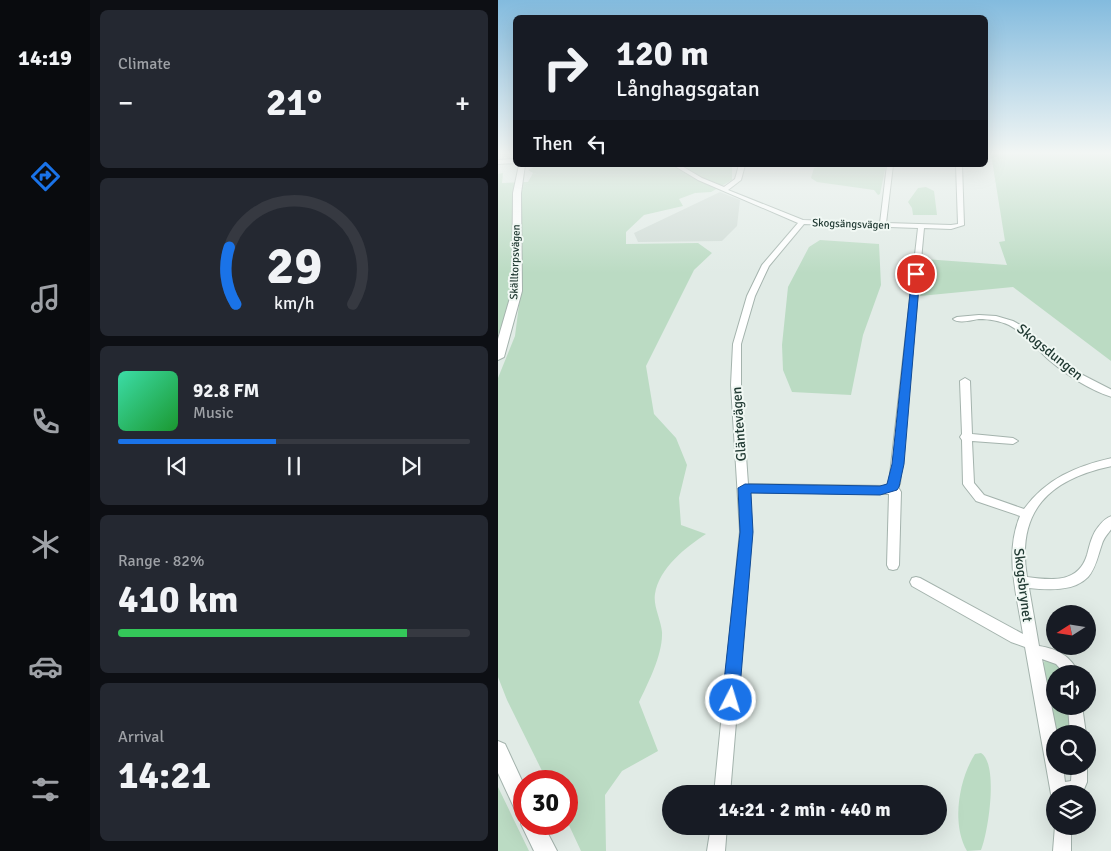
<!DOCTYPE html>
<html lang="en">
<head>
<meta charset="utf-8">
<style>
	body { margin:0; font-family:Signika,sans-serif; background:#242831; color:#f1f3f6; height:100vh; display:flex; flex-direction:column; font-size:19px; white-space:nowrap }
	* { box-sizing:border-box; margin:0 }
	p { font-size:16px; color:#9ea1a6 }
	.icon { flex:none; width:28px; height:28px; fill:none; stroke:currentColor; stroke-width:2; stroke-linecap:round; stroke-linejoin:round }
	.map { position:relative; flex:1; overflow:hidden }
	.details { display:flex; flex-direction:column; gap:10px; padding:10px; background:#0d0f14; width:408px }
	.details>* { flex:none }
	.top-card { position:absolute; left:15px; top:15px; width:475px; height:152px; border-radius:8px; box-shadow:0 5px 20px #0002; background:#171b24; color:#f1f3f6; overflow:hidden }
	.needle { width:32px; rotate:258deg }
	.fabs { position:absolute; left:548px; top:605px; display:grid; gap:10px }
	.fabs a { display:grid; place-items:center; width:50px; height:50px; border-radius:50%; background:#171b24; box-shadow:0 5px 20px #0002; font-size:25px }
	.speed { position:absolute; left:15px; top:770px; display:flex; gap:10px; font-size:25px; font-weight:700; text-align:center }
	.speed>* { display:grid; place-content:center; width:65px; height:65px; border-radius:50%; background:#171b24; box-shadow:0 5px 20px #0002; line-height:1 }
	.speed .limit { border:8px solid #d22; background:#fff; color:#111 }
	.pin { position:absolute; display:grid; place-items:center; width:42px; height:42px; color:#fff; margin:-21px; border:2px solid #fff; border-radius:50%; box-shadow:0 1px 5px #0007 }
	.me { position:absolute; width:55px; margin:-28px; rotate:5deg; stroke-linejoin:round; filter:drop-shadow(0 0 4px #0008) }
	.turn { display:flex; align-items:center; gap:18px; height:105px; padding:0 20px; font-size:22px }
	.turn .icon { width:65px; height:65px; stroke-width:2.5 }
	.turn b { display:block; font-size:35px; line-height:42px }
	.then { display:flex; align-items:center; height:48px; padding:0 20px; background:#0003; gap:10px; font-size:19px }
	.big { font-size:38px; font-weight:700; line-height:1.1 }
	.details .tile { flex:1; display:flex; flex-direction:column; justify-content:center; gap:8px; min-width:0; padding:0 18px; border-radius:8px; background:#242831 }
	.details .dial { align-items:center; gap:0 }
	.dial svg { height:130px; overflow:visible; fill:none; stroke:#363941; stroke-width:7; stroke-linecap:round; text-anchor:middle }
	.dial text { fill:#f1f3f6; stroke:none }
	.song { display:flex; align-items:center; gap:15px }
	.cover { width:60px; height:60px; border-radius:8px; background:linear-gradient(135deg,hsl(160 70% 55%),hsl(130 70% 35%)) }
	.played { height:5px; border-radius:2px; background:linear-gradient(90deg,#1a73e8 45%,#363941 45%) }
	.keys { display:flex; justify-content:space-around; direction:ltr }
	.heat { display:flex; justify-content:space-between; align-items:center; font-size:28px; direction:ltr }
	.charge { height:8px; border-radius:4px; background:linear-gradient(90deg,#34c759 82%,#363941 0) }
	.trip { position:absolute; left:164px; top:785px; width:285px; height:50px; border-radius:25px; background:#171b24; box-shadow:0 5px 20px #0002; font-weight:700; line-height:50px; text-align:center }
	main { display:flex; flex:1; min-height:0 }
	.tabs { display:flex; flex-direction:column; width:90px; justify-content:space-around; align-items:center; background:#090b0e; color:#9ea1a6 }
	.tabs .icon { width:35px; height:35px }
	.tabs .current { color:#1a73e8 }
	.tabs b { font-size:22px; color:#f1f3f6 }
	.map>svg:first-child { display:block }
	.built { fill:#cfdbd5 }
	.green { fill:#bbdbc3 }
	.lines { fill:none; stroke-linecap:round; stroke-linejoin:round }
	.minor-casing { stroke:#a4b3ad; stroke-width:2 }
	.tertiary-casing { stroke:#a4b3ad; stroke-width:2 }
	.minor { fill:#fff; fill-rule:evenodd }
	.tertiary { fill:#fff; fill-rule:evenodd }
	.route { fill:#1a73e8; stroke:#114b97 }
	.labels { text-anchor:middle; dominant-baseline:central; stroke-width:4; stroke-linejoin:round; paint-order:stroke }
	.far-street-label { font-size:11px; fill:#223b34; stroke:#f1f8f4 }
	.street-label { font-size:14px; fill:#223b34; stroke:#f1f8f4 }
</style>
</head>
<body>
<main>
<nav class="tabs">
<b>14:19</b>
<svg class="icon current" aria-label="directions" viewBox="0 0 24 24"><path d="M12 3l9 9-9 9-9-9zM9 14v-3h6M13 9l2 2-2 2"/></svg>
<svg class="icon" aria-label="music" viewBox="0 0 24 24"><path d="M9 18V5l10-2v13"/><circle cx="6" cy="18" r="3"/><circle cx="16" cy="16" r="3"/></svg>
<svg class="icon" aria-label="phone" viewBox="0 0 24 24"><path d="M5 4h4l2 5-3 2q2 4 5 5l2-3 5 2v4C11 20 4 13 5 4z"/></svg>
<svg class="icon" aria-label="climate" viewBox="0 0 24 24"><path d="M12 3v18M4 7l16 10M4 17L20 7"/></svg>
<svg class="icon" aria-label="car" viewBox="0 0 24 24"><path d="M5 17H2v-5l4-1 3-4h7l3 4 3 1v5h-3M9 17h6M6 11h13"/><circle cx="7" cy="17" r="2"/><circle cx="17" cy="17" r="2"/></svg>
<svg class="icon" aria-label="filters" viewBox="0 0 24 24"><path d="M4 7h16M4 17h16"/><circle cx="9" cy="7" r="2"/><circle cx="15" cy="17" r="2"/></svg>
</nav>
<section class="details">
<div class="tile"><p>Climate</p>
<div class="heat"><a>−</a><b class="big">21°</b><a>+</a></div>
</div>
<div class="tile dial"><svg viewBox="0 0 100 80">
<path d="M14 69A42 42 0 1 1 86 69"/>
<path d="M14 69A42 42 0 0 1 10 34" stroke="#1a73e8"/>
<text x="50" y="56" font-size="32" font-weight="700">29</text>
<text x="50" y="72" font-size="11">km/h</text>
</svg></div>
<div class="tile">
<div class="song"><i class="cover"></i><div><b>92.8 FM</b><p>Music</p></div></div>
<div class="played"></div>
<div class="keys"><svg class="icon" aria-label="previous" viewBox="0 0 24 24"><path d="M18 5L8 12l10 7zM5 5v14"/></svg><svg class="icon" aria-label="pause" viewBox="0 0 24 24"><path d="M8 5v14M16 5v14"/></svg><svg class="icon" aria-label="next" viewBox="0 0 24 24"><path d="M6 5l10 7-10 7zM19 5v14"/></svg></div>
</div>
<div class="tile"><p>Range · 82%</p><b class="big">410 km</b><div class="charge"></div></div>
<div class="tile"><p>Arrival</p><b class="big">14:21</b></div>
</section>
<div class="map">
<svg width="614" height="851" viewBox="0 0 614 851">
	<rect width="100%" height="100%" fill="#e1ebe6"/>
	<path class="built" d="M222,192L242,200L239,226L224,241L140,242L136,233Z"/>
	<path class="green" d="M493,154H613V361L515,287L422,296L426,259L509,265L501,242L507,241Z
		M39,165H234V180L213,192L197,193L181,199L185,206L146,215L128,232V244L200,243L214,253L196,270L148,366L156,414L178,438L189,465L181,498L183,525L208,534C188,547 161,568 157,594C155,606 163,620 164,632C165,654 150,683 141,702L160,751L124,771L107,795L108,851H83L69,821V781H49L9,700L0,677V378L17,336L22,297L8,316L0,335V174L5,173L4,183L30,182L35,173L30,170Z
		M328,165H388L382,194L380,195L376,190L319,182L313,178L316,168Z
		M428,187L436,191L439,215H415L414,208L410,202L420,188Z
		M322,240L381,244L383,285L365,335L353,395L294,392L285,370L284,345L290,287L311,247Z
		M547,660H556L570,674H556V706H572L575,734H559L545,664Z
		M483,753C501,764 490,834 483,850L469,851C453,824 461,779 477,754Z
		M0,787L31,851H0Z"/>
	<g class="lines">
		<defs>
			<path id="minor" d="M18,159V163L0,164V160Z
				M175,165H182L204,178L226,187L237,179L241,165H247L243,180L230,190L305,220L382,223L389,165H395L388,223L453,225L460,224L458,165H464L466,225L453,229L426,228L402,484L400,487L403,492L401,565L399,569L395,570L391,569L389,565L391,494L251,492L254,531L232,794H216L242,531L233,385L235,344L249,296L264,265L300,223L200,180ZM306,224L420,228L391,483L388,486L250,484L243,385V344L257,296L271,266Z
				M481,315L498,316L515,321L526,327L575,370L614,390V397C591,390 569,375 551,360C538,348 526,333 511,325C502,321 491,319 481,319C473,320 461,324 455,319L459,317Z
				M467,378L472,381L474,434L515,438L520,441L515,444L474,441L476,483L486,495L526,509C548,479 578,466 614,458V466C551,479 518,511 529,577C553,580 580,584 589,555C592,544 594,534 601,526C605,521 608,518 614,516C614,519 614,525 614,528C611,533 606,537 604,544C600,555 598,568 590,577C576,592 549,590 531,588L541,646C560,649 573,656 581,674H567L558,664L544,659L559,734H556V766H565L567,782L573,781L574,766H589V763V782L584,794H556V800L553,794L527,647L513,642L414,586L412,582L414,578L418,577L422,578L525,634C519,595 506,554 522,516L478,501L467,487L465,484L464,440L462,437L464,434L462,381Z
				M570,706H584L588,734H572Z
				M213,826H229L227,851H209Z
				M557,826H573V851H555Z"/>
			<path id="tertiary" d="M21,165H27L23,193L24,291L6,357L0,360V339L14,291L15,193Z
				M0,741L7,744L26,785V824H45L59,851H36L23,824L26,817L19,814L0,773Z"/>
		</defs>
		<use href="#minor" class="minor-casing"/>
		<use href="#tertiary" class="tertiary-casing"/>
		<use href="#minor" class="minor"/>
		<use href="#tertiary" class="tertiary"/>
	</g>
	<linearGradient id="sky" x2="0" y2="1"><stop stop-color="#83bbde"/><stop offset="0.56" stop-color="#f2f6f4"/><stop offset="1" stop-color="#f2f6f4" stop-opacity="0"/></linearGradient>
	<rect width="614" height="273" fill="url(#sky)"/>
	<path class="route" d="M418,271L422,274L406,464L401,487L399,490L382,495L253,493L255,532L241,700L239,706L233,708L227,706L224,700L242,532L240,488L247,484L382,486L389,484L394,464L414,274Z"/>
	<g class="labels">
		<g class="far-street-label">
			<text transform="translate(353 224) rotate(2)">Skogsängsvägen</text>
			<text transform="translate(17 262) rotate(-88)">Skälltorpsvägen</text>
		</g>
		<g class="street-label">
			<text transform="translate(552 352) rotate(39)">Skogsdungen</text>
			<text transform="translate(241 424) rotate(-94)">Gläntevägen</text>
			<text transform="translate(525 585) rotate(83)">Skogsbrynet</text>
		</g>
	</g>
</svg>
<div class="fabs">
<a><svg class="needle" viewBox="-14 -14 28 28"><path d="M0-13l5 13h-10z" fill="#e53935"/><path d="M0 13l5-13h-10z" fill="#9ea1a6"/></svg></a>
<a><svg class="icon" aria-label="sound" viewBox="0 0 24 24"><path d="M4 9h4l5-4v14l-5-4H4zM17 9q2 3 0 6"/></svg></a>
<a><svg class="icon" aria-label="search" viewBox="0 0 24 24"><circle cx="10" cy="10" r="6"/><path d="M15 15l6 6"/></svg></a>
<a><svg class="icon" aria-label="layers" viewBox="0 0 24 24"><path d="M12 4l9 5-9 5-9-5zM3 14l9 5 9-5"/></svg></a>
</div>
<div class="speed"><div class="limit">30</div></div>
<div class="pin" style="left:418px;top:274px;background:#d93025"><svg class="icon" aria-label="arrive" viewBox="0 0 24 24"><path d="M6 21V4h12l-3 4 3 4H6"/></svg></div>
<svg class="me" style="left:233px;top:700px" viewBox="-20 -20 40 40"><circle r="17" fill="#1a73e8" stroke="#fff" stroke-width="3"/><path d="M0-11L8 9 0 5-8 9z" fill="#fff"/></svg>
<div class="trip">14:21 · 2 min · 440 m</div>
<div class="top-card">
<div class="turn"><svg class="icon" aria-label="right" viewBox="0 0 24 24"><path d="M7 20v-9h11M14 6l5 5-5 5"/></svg><div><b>120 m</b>Långhagsgatan</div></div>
<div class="then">Then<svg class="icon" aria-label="left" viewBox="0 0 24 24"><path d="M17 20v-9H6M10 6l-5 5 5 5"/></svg></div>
</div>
</div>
</main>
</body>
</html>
